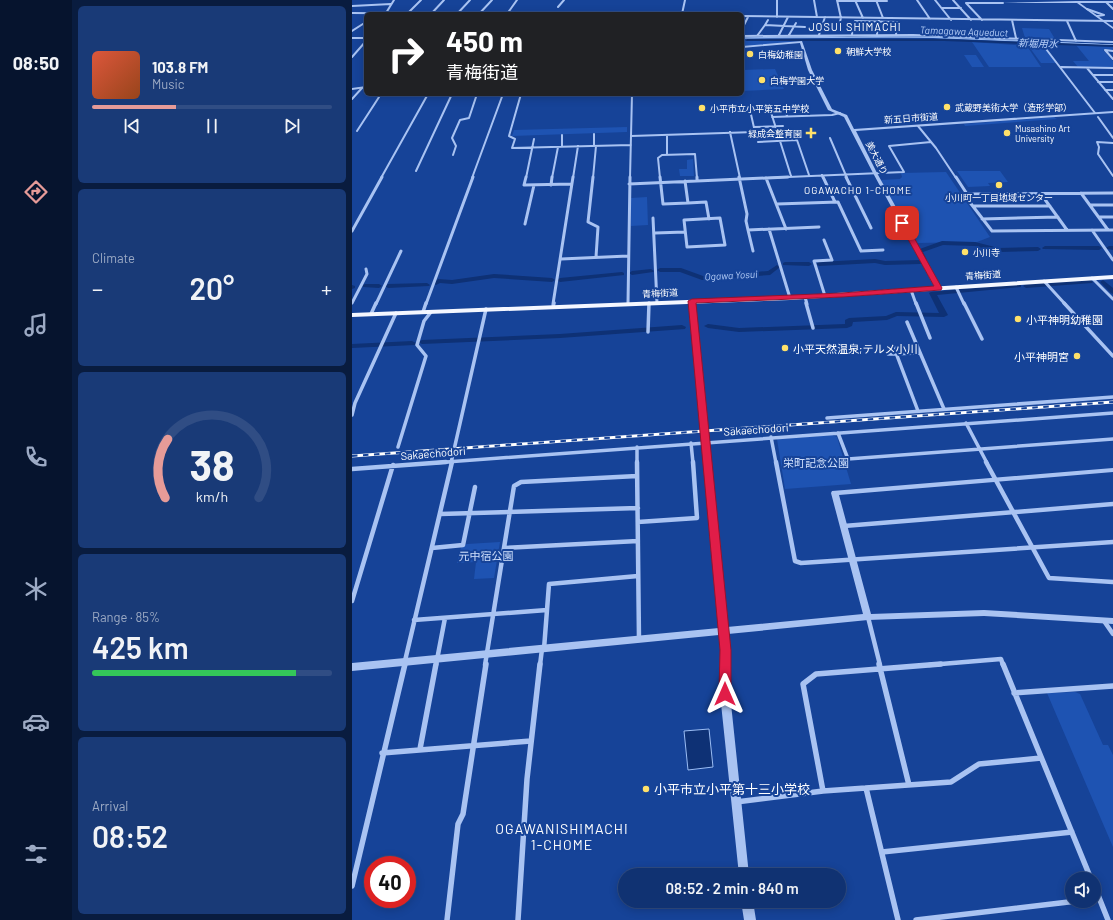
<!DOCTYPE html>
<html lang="en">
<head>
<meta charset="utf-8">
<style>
	body { margin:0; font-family:Barlow,"Noto Sans JP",sans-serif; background:#193a77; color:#f1f3f6; height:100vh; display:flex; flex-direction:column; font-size:15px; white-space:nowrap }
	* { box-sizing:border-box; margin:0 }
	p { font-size:13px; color:#9caac4 }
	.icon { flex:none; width:22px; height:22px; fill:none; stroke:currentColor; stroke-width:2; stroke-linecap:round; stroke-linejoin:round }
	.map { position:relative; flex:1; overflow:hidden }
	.sheet { display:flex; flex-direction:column; gap:6px; padding:6px; background:#091c3f; width:280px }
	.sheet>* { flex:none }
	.guide { position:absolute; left:12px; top:12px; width:380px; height:84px; border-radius:6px; box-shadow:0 2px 10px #0003,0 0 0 1px #304d84; background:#202124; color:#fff; overflow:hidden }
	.fabs { position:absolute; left:713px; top:872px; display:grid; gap:8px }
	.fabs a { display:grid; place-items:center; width:36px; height:36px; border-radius:50%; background:#103272; box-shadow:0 2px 10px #0003,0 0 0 1px #304d84; font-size:20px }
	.speed { position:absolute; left:12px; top:856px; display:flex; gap:8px; font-size:20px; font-weight:700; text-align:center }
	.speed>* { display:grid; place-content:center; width:52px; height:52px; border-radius:50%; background:#103272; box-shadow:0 2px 10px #0003,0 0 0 1px #304d84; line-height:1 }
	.speed .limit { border:6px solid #d22; background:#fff; color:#111 }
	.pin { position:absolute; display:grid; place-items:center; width:34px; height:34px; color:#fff; margin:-17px; border-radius:8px; box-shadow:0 2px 6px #0006 }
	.me { position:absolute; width:44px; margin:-22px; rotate:0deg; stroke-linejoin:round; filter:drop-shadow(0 0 3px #0008) }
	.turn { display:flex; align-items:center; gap:14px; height:84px; padding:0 16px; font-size:18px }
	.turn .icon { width:52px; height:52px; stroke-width:2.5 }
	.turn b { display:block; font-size:28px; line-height:34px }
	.big { font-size:30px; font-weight:600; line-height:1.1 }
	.sheet .widget { flex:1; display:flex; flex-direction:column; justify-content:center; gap:6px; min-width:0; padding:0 14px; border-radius:6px; background:#193a77 }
	.sheet .dial { align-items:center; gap:0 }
	.dial svg { height:104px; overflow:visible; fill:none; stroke:#304d84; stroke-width:7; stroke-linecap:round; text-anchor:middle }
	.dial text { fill:#f1f3f6; stroke:none }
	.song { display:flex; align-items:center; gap:12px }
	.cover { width:48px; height:48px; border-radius:6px; background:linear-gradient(135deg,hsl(10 70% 55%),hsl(20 70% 35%)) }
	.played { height:4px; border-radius:2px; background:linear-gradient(90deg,#e69b98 35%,#304d84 35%) }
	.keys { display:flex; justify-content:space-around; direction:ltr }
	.heat { display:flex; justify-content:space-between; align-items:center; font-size:22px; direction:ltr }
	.charge { height:6px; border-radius:3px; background:linear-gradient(90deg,#34c759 85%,#304d84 0) }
	.trip { position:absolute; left:266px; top:868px; width:228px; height:40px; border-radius:20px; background:#103272; box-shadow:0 2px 10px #0003,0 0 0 1px #304d84; font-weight:600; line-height:40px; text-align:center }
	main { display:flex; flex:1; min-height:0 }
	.tabs { display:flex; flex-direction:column; width:72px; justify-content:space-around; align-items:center; background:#06142e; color:#9caac4 }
	.tabs .icon { width:28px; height:28px }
	.tabs .active { color:#e69b98 }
	.tabs b { font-size:18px; color:#f1f3f6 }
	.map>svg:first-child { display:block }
	.green { fill:#1e53b2 }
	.water { fill:#0e3175; stroke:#9bbdf4 }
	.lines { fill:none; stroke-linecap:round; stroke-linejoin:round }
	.canal { fill:#0e3175; fill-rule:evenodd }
	.minor-far4 { stroke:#a9c3f2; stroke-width:2 }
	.minor-far3 { stroke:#a9c3f2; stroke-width:3 }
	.minor-far2 { stroke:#a9c3f2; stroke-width:3.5 }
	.minor-far1 { stroke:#a9c3f2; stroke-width:4.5 }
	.minor { stroke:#a9c3f2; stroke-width:5.5 }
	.tertiary { fill:#a9c3f2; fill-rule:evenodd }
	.primary { fill:#f4f7ff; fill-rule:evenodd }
	.rail-casing { stroke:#fff; stroke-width:3 }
	.rail { stroke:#164398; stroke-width:2; stroke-dasharray:5.5; stroke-linecap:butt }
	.route { fill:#e11d48; stroke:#92132f }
	.poi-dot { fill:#ffe16a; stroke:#164398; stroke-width:1.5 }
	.labels { text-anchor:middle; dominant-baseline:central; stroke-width:4; stroke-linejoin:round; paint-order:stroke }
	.far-poi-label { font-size:9px; fill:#fff; stroke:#164398; text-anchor:start }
	.far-street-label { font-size:9px; fill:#fff; stroke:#164398 }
	.far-water-label { font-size:10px; font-style:italic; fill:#b5cef8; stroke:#164398 }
	.far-neighbourhood-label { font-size:10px; letter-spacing:1px; fill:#fff; stroke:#164398 }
	.far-quarter-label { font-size:11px; letter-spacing:1px; fill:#fff; stroke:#164398 }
	.poi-label { font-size:11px; fill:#fff; stroke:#164398; text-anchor:start }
	.street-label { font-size:11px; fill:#fff; stroke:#164398 }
	.park-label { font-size:11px; fill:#d0e0fc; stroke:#164398 }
	.near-poi-label { font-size:13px; fill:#fff; stroke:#164398; text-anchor:start }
	.near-neighbourhood-label { font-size:14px; letter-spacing:1px; fill:#fff; stroke:#164398 }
</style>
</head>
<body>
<main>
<nav class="tabs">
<b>08:50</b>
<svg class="icon active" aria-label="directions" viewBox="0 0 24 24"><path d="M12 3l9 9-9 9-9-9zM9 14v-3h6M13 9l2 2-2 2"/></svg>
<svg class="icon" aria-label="music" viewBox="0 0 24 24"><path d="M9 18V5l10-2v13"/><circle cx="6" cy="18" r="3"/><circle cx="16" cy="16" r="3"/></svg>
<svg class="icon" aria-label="phone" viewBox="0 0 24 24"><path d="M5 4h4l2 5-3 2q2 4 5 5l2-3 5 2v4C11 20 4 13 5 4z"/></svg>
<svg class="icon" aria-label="climate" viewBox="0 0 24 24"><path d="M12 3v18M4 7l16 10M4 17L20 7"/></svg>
<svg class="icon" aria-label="car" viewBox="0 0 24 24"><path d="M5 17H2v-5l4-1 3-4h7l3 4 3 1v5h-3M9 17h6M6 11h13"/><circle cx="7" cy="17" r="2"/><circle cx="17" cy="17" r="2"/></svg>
<svg class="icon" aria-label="filters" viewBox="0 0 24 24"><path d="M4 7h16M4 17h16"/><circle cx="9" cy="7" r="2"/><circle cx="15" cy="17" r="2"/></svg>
</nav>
<section class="sheet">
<div class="widget">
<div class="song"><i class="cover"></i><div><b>103.8 FM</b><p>Music</p></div></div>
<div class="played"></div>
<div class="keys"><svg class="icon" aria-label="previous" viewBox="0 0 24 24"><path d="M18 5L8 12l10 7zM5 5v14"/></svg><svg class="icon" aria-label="pause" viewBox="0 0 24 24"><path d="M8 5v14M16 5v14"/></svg><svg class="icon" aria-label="next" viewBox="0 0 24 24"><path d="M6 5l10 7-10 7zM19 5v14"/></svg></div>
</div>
<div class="widget"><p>Climate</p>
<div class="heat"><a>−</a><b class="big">20°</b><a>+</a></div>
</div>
<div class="widget dial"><svg viewBox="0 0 100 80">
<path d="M14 69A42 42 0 1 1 86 69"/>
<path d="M14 69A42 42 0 0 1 16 24" stroke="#e69b98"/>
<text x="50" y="56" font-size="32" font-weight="700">38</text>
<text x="50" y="72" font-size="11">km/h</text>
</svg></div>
<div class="widget"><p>Range · 85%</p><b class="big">425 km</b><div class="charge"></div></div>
<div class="widget"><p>Arrival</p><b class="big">08:52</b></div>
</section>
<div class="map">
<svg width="761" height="920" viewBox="0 0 761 920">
	<rect width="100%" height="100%" fill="#164398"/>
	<path class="green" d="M670,28L697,29L703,39L673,38Z
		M446,39L447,41L390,47V41Z
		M620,42L675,46L689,67H637Z
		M675,44H690L705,63H689Z
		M724,45L761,47V50H751L761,61V67H726L721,61H737Z
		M612,55H624L632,67H620Z
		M423,69L432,89L390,91V70Z
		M702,117L705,119L613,126L612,124Z
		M275,127V132L160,136L162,130Z
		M341,159L342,176H328L327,169H335V160Z
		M605,171H648L656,182L636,183L638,186L616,187Z
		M594,172L638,237L625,242L564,243L529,180L548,179L550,177L549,173Z
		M295,197L296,225L279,226V198Z
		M480,435L485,437L499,484L433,489L425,439Z
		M148,542L142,578L122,579L124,562L105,563L109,547L115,544Z
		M723,692L728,694L751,745H756L761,755V847L695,693Z"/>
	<path class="water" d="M496,36L614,38L761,45L569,37L390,38Z
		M357,729L361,767L336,770L332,731Z"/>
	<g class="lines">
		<path class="canal" d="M395,39H592L761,45V47L592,41H394Z
			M590,241L623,242L647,248L686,247L689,249L686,251L647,252L623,246L591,245L571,252L575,260L568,264L533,265L523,263L467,266L464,264L467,262L523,259L533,261L569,260L564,251L565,250Z
			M693,246H747L750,248L747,250L691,249L690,248Z
			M757,246H761V250L755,249L754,248Z
			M433,262H457L460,264L457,266L431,265V263Z
			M425,265L428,267L418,275L350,280L328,272H308L305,270L308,268H329L351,276L416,271Z
			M299,269L302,271L301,272L280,275L277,273L280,271Z
			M270,272L272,273V275L208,282L205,280L208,278Z
			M142,274L200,278L203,280L200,282L142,278L100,284L88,283L84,285L81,283L86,279L100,280Z
			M738,280L741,282L740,283L674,288L671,286L674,284Z
			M751,280L761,288V294L759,293L748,282Z
			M75,283L78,285L77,286L36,288L33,286L36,284Z
			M13,284H27L30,286L27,288L11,287V285Z
			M667,284L669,285V287L585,295L596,315L592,317L545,316L535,320L501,322L500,326L495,328L387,332L356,328L352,326L356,324L387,328L493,324V320L497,318L534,316L544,312L587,313L577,293L579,292Z
			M0,285L3,286V288L0,289Z
			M330,325L334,327L333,329L208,338L70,344L66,342L70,340L208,334Z
			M60,341L64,343L63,345L0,348V344Z"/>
		<path class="minor-far4" d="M425,0V17
			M462,0L465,17
			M485,0L489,18L487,25
			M503,0L511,18
			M524,0L531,18
			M565,0L578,19
			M583,0L599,20
			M601,0L619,20
			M485,1H535
			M754,2L761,9
			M0,6L39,4
			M206,7L212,0
			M590,8H609
			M735,9L752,15L745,16
			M0,13L124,14
			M34,13L42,0
			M55,14L69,0
			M79,14L92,0
			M105,14L118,0
			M127,14L140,0
			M155,14L165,0
			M330,14L333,0
			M390,16L761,21
			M630,20L614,3H651
			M660,20L664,38
			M715,21L724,41
			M413,25L416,20
			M390,29L396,17
			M0,31L14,22
			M500,34L503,21L545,22L544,35
			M525,34L527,21
			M427,35L436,17
			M437,35L444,23
			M467,35L473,17
			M390,36L561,35L761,42
			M405,36L413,25L453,27
			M0,38H14
			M691,45L743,113
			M761,51L753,50L761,59
			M0,57L14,41
			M709,67L761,68
			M735,68L761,99
			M741,75H761
			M746,82H761
			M753,90H761
			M169,94L157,136L163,139L160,148L279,145
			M125,96L151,95
			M0,99L10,88
			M417,106L439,176
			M432,106L435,116
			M420,117L480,115L488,113
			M746,117L761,138
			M566,126L584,148L604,178
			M402,127L431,126
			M5,131L29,94
			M378,132L388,178
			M242,134V145
			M210,135V146
			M315,135V154
			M279,136L403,132L398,110
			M478,138L495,178
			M406,142L445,140L457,175
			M761,143L745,142L747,147L746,154L761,176
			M101,155L104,146L100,138L108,120L117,118L125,94
			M64,171L100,94
			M470,175L471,178
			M29,178L76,94
			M120,178L151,94
			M174,178L182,139
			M200,178L206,147
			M221,178L226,146
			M241,178L244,146
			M278,178L280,94
			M308,178L306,158L310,155L343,154L345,178
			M413,178L552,172L537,146L579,142"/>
		<path class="minor-far3" d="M174,177L172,185L220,184
			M241,177L236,222L246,227L244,257
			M308,177L311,204L336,203L333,181
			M345,177V180
			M387,177L395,214L394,221L396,230
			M471,177L483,202
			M494,177L519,228
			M604,177L615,194L761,193
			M414,178L434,229
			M277,184L436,177
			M199,185L200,177
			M729,193L756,230
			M615,194L613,196L640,231L761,230
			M689,194L715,230
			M336,203L354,202L357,219
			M425,204L486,202L509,251L531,250
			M738,205H761
			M621,206H698
			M747,217H761
			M301,218L305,303
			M368,218L373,245L335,247L332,220Z
			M630,219L706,217
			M173,224L182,185
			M417,229L438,298
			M740,230L761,260
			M0,231L30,177
			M303,233L333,232
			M472,240L480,260L462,261L473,296
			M401,251L396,230L467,227
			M209,259L276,256
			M740,278L761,299
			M692,281L713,304
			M604,287L612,304
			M559,290L564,304
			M453,297L455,304
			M0,303L15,274L14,269
			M24,304L49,251
			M74,304L121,177
			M201,304L221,177
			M276,304L278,177"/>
		<path class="minor-far2" d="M454,303L461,328
			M564,303L578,338
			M612,303L630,339
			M712,303L761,356
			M201,307L202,303
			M71,312L74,303
			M19,314L24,303
			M555,322L592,409
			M296,332L297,303
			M541,345L566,411
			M536,354L568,353
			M0,415L3,403L44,313
			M475,418L761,397
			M614,423L635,463
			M486,433L496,459L761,439
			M419,437L424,463
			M339,443L341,463
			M46,447L74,356L65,345L72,321L79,312
			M285,447V463
			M81,463L761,413
			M99,463L134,309"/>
		<path class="minor-far1" d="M285,462L287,640
			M424,462L443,561L449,563L761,542
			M634,462L697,578L761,582
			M0,469L94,462
			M88,514L286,508
			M286,522L345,518L341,462
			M492,526L761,504
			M80,548L111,545L123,487
			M153,548L286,541
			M0,601L41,465
			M516,617L528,665
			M62,620L195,610
			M752,621L761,634
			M192,649L197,584L286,576
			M52,665L100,462
			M84,665L93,618
			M133,665L162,486L169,482L285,476
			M188,665L190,649
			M577,665L649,659L651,665"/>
		<path class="minor" d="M527,664L557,785
			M651,664L739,879
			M662,693L761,686
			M68,749L84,664
			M30,753L179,741
			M514,788L546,920
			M471,791L451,684L464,674L589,664
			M384,802L471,791L599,782L627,764L689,758
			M530,852L720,832
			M742,885L756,920
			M0,886L53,664
			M95,920L106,824L111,814L134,664
			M166,920L175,779L188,664
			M564,920L725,901"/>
		<path class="tertiary" d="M724,1H761V3H728L761,27V29L725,3H650Z
			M450,41L460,70L480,109L495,115L502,129L761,111V113L504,131L525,173L589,288L586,290L583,288L521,173L492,117L476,110L456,70L448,43L390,48V46Z
			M14,86V88L0,90V88Z
			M340,299L343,301L375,627L511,614L479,493L480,491L761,468V472L487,495L519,614L632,610L761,618V624L632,616L516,620L376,634L377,650L378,694L397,875H387L368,694L369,650L367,635L0,671V663L367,628L337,301Z
			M389,901H401L404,920H392Z"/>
		<path class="primary" d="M761,275V279L438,300L0,317V313L438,296Z"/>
		<defs>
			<path id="rail" d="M0,456L761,402"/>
		</defs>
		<use href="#rail" class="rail-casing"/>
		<use href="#rail" class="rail"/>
	</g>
	<path class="route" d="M550,221L554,223L590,288L589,290L490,297L344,303L379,650V694L377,697L373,699L369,697L367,694L368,650L336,301L340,299L490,293L582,286L547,223Z"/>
	<g class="poi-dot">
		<circle cx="486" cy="51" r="4"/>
		<circle cx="398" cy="54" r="4"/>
		<circle cx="410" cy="80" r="4"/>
		<circle cx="595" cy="107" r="4"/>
		<circle cx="350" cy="108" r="4"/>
		<path d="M457 127h4v4h4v4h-4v4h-4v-4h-4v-4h4z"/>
		<circle cx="655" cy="133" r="4"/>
		<circle cx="647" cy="185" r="4"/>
		<circle cx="613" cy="252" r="4"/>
		<circle cx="666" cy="319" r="4"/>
		<circle cx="433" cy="348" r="4"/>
		<circle cx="725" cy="356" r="4"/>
		<circle cx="294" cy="789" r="4"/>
	</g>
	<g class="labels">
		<g class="far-poi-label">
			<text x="494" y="51">朝鮮大学校</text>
			<text x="406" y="54">白梅幼稚園</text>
			<text x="418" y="80">白梅学園大学</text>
			<text x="603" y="107">武蔵野美術大学（造形学部）</text>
			<text x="358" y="108">小平市立小平第五中学校</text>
			<text x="663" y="128">Musashino Art<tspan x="663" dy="10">University</tspan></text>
			<text x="450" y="133" text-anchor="end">緑成会整育園</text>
			<text x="647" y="197" text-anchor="middle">小川町一丁目地域センター</text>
			<text x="621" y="252">小川寺</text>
		</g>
		<g class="far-street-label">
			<text transform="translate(559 118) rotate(-4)">新五日市街道</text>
			<text transform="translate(525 158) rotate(63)">美大通り</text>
			<text transform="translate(631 275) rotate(-4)">青梅街道</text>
			<text transform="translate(308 293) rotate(-3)">青梅街道</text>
		</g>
		<g class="far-water-label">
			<text transform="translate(612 31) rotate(2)">Tamagawa Aqueduct</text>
			<text transform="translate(686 43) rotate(2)">新堀用水</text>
			<text transform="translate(379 275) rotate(-3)">Ogawa Yosui</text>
		</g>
		<g class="far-neighbourhood-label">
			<text x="506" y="190">OGAWACHO 1-CHOME</text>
		</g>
		<g class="far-quarter-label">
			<text x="503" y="26">JOSUI SHIMACHI</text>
		</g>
		<g class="poi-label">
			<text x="674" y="319">小平神明幼稚園</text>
			<text x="441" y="348">小平天然温泉;テルメ小川</text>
			<text x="717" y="356" text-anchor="end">小平神明宮</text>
		</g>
		<g class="street-label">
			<text transform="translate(404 429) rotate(-4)">Sakaechodori</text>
			<text transform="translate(81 453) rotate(-5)">Sakaechodori</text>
		</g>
		<g class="park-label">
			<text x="464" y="462">栄町記念公園</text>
			<text x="134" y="555">元中宿公園</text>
		</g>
		<g class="near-poi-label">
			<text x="302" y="789">小平市立小平第十三小学校</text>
		</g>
		<g class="near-neighbourhood-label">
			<text x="210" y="828">OGAWANISHIMACHI<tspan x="210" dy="16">1-CHOME</tspan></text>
		</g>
	</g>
</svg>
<div class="fabs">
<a><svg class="icon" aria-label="sound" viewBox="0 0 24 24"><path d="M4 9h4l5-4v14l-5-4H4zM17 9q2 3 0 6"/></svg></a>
</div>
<div class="speed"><div class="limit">40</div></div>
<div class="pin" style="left:550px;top:223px;background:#d93025"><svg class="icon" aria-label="arrive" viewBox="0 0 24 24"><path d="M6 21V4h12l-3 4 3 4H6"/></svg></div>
<svg class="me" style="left:373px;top:694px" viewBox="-20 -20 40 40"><path d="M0-17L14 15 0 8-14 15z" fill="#e11d48" stroke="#fff" stroke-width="4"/></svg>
<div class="trip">08:52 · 2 min · 840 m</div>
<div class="guide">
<div class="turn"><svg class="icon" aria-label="right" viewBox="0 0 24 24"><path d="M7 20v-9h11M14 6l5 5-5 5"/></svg><div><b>450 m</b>青梅街道</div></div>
</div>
</div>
</main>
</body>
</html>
